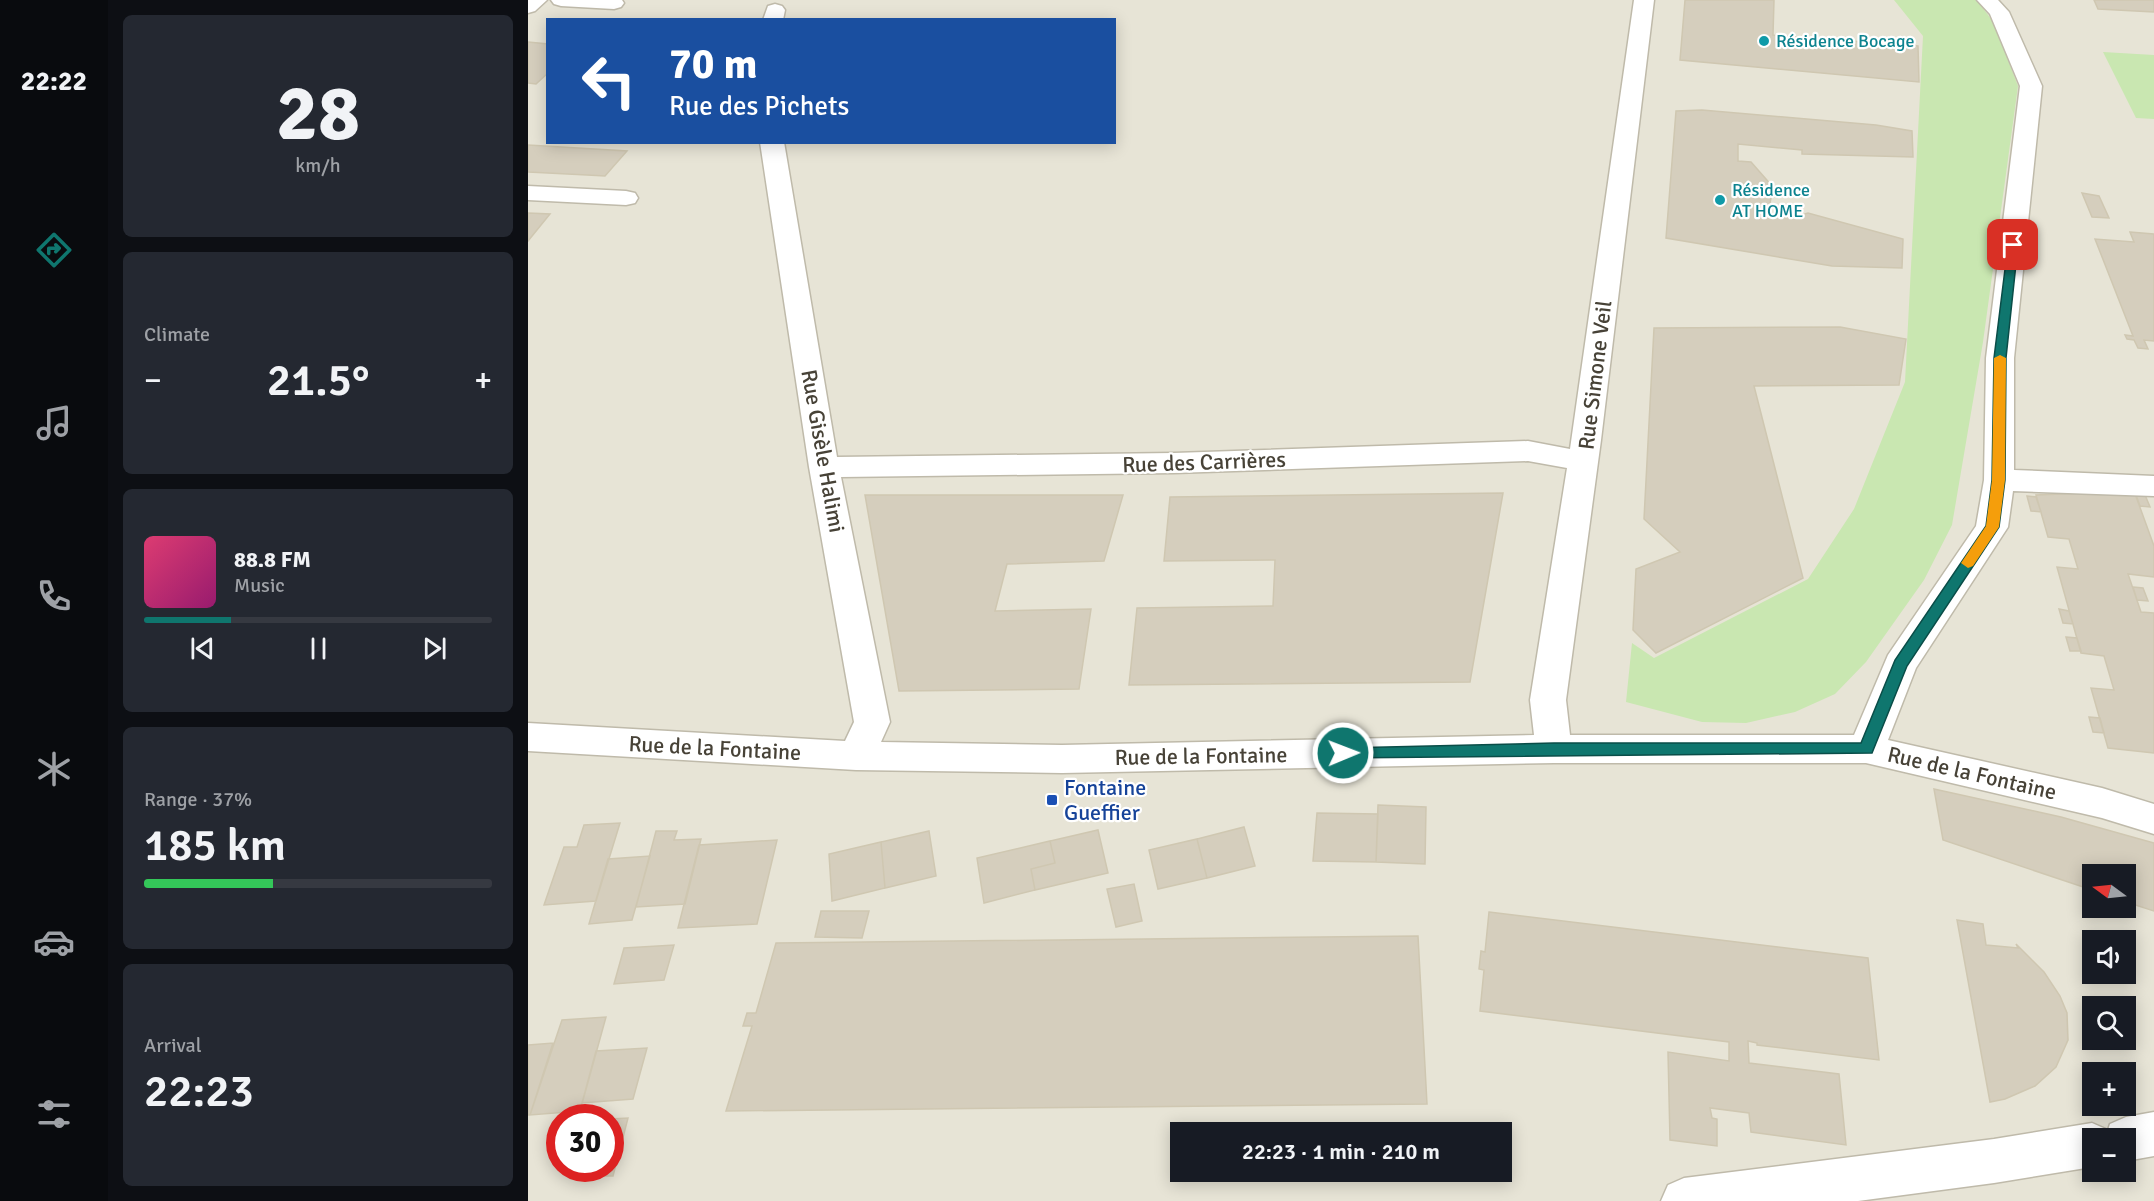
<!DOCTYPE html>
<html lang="en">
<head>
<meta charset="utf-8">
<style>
	body { margin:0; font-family:Signika,sans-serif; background:#242831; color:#f1f3f6; height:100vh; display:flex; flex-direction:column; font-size:22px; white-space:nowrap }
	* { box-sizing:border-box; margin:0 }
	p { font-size:20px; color:#9ea1a6 }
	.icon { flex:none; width:33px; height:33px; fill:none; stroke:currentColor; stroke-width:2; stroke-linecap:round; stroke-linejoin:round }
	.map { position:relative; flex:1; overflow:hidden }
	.panel { display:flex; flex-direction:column; gap:15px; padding:15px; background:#0d0f14; width:420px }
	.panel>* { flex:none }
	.banner { position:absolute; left:18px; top:18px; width:570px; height:126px; border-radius:0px; box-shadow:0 3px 15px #0003; background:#1a4fa0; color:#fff; overflow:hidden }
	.needle { width:39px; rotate:285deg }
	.fabs { position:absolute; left:1554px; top:864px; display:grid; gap:12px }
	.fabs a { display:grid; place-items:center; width:54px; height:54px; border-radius:0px; background:#171b24; box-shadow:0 3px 15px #0003; font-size:30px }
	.speed { position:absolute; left:18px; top:1104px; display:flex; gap:12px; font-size:30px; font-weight:700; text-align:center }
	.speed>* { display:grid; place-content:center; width:78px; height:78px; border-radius:50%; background:#171b24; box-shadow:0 3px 15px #0003; line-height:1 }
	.speed .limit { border:9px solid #d22; background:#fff; color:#111 }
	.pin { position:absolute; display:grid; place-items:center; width:51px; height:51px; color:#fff; margin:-26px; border-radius:12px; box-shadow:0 3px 9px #0006 }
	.me { position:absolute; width:66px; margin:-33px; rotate:89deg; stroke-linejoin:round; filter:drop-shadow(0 0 4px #0008) }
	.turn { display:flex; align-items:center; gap:21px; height:126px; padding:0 24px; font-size:27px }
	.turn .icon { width:78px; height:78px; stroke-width:2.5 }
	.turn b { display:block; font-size:42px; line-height:51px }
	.big { font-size:45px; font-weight:600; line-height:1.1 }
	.panel .tile { flex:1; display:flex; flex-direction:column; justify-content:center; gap:9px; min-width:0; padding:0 21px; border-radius:9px; background:#242831 }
	.panel .dial { align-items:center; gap:0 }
	.dial b { font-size:78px; line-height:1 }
	.song { display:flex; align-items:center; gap:18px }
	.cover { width:72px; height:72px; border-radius:9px; background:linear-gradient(135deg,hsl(340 70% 55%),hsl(320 70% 35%)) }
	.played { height:6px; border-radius:3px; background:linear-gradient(90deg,#0f766e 25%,#363941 25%) }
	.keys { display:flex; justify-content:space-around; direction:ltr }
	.heat { display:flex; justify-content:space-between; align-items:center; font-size:33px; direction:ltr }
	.charge { height:9px; border-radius:4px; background:linear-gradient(90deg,#34c759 37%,#363941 0) }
	.trip { position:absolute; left:642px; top:1122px; width:342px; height:60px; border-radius:0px; background:#171b24; box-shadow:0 3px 15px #0003; font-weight:600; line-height:60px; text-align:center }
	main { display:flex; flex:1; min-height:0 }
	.tabs { display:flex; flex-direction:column; width:108px; justify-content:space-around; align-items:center; background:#090b0e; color:#9ea1a6 }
	.tabs .icon { width:42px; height:42px }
	.tabs .current { color:#0f766e }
	.tabs b { font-size:27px; color:#f1f3f6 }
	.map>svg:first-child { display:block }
	.residential { fill:#e7e4d6; fill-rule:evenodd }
	.green { fill:#c9e7b1 }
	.building { fill:#d5cebd; stroke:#cfc7b1; stroke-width:1.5 }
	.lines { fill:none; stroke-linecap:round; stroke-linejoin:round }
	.minor-casing { stroke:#bfbaaa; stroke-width:3 }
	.minor { fill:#fff; fill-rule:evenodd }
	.route { fill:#0f766e; stroke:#0a4d48; stroke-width:1.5 }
	.slow { fill:#f59e0b }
	.culture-dot { fill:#0f9aa8; stroke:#fff; stroke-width:2 }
	.transit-dot { fill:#1a4fb4; stroke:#fff; stroke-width:2 }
	.labels { text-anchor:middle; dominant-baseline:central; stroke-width:4.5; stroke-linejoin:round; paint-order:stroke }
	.far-culture-label { font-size:18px; fill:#0d838f; stroke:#fff; text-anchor:start }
	.street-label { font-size:22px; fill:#474237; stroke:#fff }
	.transit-label { font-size:22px; fill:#164399; stroke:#fff; text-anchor:start }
</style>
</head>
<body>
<main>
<nav class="tabs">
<b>22:22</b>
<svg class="icon current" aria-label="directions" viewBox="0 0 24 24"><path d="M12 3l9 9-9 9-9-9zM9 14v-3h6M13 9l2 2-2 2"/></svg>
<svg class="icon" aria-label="music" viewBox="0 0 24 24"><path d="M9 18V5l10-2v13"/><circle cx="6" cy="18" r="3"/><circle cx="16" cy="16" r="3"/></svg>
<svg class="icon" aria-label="phone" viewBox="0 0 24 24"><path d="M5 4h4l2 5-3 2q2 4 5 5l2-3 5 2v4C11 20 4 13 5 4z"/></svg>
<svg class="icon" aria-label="climate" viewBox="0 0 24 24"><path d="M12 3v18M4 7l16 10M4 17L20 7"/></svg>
<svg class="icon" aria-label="car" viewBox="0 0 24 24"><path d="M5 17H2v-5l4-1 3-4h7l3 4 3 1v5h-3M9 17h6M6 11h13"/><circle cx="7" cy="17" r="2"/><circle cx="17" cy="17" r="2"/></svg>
<svg class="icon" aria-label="filters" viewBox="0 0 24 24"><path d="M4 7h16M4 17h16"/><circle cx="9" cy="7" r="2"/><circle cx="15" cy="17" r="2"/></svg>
</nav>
<section class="panel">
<div class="tile dial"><b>28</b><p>km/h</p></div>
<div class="tile"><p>Climate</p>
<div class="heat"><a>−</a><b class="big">21.5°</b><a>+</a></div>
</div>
<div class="tile">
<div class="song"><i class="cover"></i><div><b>88.8 FM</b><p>Music</p></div></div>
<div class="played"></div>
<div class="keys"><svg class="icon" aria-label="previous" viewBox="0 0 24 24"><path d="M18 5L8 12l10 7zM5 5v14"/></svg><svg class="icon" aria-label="pause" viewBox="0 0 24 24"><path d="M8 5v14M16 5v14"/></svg><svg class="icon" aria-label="next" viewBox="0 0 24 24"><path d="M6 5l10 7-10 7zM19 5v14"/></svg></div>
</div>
<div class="tile"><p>Range · 37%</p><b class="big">185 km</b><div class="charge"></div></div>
<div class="tile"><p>Arrival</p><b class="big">22:23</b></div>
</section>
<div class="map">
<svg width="1626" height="1201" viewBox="0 0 1626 1201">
	<rect width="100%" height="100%" fill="#f3f1e8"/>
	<path class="residential" d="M0,0H1626V1201H0ZM20,20H586V142H20ZM1564,874H1598V908H1564ZM1564,940H1598V974H1564ZM1564,1006H1598V1040H1564ZM1564,1072H1598V1106H1564ZM32,1118H82V1168H32ZM652,1132H974V1172H652ZM1564,1138H1598V1172H1564Z"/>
	<path class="green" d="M1366,0H1449L1466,23L1490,86L1455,342L1424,525L1396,580L1338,662L1307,694L1267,712L1218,723L1174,722L1098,702L1104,643L1126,658L1280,579L1326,509L1377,382L1395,36Z
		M1575,52L1626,55V119L1608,118Z"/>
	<path class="building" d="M1157,0H1246L1245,35L1390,46L1391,82L1152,60Z
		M1566,0H1626V12L1570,9Z
		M0,42L20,44V73L8,84L0,83Z
		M1174,110L1348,125L1384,131L1385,157L1274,154V150L1210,144V161L1223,162L1245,187L1240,214L1266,217L1280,213L1375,239L1374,268L1304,266L1138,238L1148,111Z
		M0,145L99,151L77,176L59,175L0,172Z
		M1554,193L1571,196L1581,218L1564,217Z
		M0,213L22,214L0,241Z
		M1602,232L1626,234V341L1616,340L1620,349L1610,348L1606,340L1599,339L1597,335L1605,336L1567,239L1606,242Z
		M1312,327L1378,339L1371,385L1226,386L1275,578L1128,653L1105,630L1108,569L1152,552L1116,519L1126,328Z
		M1606,491L1626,546V577L1600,574L1613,612L1626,613V753L1580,748L1563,688L1586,690L1576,656L1553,653L1529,567L1550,569L1541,539L1520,537L1508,495Z
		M975,493L942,682L601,685L609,608L745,606L747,560L636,561L642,497Z
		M337,495H595L576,561L479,564L467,611L563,609L551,689L371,691Z
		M1608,495H1617L1622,507L1612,506Z
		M1499,496L1508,497L1513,512L1503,511Z
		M1605,587L1615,588L1620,601L1609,600Z
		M1531,609L1541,611L1545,624L1535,623Z
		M1538,637L1549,638L1553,651H1542Z
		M1561,717L1572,718L1576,733L1565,732Z
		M1406,789L1533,817L1626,843V911L1598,902V874H1564V890L1415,840Z
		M850,805L898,807L897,864L848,862Z
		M789,813L850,814L848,862L785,861Z
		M92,823L68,901L16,905L36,847H49L56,825Z
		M716,827L727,866L679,878L669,839Z
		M570,830L580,873L507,890L503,869L527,863L522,841Z
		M128,831H149L146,840L173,839L157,904L108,907Z
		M401,831L408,876L357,888L353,842Z
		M669,839L679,878L630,889L621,850Z
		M249,840L229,924L150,928L171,845Z
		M522,841L527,863L503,869L507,890L456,903L449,858Z
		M353,842L357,888L304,901L301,854Z
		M122,856L104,920L61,924L80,859Z
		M606,884L614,921L588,927L579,889Z
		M293,911H341L334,938L287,937Z
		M961,912L1340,958L1351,1060L1229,1045V1043L1220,1041L1221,1063L1311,1074L1318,1145L1223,1132L1221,1113L1182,1108L1184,1118L1189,1119V1146L1142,1140L1140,1052L1201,1061V1042L952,1011L956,970L951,969L953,951L957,952Z
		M1429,920L1455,924L1458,945L1490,948L1488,944L1516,972L1532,996L1539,1013L1540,1040L1528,1067L1507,1086L1477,1099L1462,1102Z
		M890,936L899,1104L198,1111L224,1026H215L219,1013H228L248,943Z
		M146,945L136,980L86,984L96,948Z
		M78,1017L52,1111L2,1115L34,1020Z
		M25,1043L2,1115H0V1045Z
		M119,1048L105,1099L54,1103L68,1051Z
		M100,1118L85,1176H47L49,1168H82V1119Z"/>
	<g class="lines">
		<defs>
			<path id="minor" d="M0,0H19L7,11L0,13Z
				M23,0H94L96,3L93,7L86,9L33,6L26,4Z
				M1106,0H1126L1073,440L1038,700L1042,735H1326L1360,655L1448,526L1456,480L1458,358L1492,86L1462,14L1449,0H1470L1481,12L1514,86L1486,358V470L1626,476V496L1485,491L1480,527L1388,668L1360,740L1574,788L1626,804V834L1574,818L1338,763H1026L534,773L328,770L0,751V723L317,741L326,722L281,467L232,142H256L309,457L646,453L1000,441L1042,449ZM1000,461L1039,468L1002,700L1006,735L534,745L353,742L362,722L313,477L646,473Z
				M247,4L254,6L257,10L255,20H235L240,6Z
				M0,186L98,191L107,193L110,198L107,203L98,205L0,200Z
				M1626,1112V1156L1598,1161V1138H1564V1167L1466,1183L1330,1201H1133L1140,1185L1156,1178L1466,1139L1564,1123L1580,1130L1582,1124L1598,1117Z"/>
		</defs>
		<use href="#minor" class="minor-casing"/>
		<use href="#minor" class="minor"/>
	</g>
	<path class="route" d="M1485,242L1490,245L1478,358L1477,480L1471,527L1379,666L1344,753L809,758L807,753L809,749L815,748L1026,743H1333L1367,660L1458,526L1464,480L1466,358L1480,245Z"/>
	<path class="slow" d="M1472,355L1478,358L1477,480L1471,527L1445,566L1440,568L1433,563L1458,526L1464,480L1466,358Z"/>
	<g class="culture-dot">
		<circle cx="1236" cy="41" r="6"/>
		<circle cx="1192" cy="200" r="6"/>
	</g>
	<rect class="transit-dot" x="518" y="794" width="12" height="12" rx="3"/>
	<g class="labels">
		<g class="far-culture-label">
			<text x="1248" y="41">Résidence Bocage</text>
			<text x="1204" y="190">Résidence<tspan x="1204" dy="21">AT HOME</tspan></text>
		</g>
		<g class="street-label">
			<text transform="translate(1067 375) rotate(-83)">Rue Simone Veil</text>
			<text transform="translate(295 451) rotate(80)">Rue Gisèle Halimi</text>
			<text transform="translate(676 462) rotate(-2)">Rue des Carrières</text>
			<text transform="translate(187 748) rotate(3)">Rue de la Fontaine</text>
			<text transform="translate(673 756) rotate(-1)">Rue de la Fontaine</text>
			<text transform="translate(1444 773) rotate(13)">Rue de la Fontaine</text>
		</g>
		<g class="transit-label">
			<text x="536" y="787">Fontaine<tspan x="536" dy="25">Gueffier</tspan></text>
		</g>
	</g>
</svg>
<div class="fabs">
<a><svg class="needle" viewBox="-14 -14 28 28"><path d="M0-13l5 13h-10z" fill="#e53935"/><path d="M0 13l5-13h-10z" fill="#9ea1a6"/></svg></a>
<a><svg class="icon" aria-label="sound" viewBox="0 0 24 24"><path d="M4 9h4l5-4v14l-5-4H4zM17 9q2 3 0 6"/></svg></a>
<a><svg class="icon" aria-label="search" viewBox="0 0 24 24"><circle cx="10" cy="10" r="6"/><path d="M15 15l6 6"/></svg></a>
<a>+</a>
<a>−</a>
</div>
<div class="speed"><div class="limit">30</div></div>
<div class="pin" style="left:1485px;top:245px;background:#d93025"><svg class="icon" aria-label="arrive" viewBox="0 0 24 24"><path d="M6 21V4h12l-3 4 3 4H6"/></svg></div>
<svg class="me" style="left:815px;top:753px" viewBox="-20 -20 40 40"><circle r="17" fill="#0f766e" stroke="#fff" stroke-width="3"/><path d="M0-11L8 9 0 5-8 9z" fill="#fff"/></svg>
<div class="trip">22:23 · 1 min · 210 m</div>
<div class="banner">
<div class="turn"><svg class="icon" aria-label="left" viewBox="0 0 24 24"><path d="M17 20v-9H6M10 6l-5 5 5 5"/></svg><div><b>70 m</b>Rue des Pichets</div></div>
</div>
</div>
</main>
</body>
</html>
